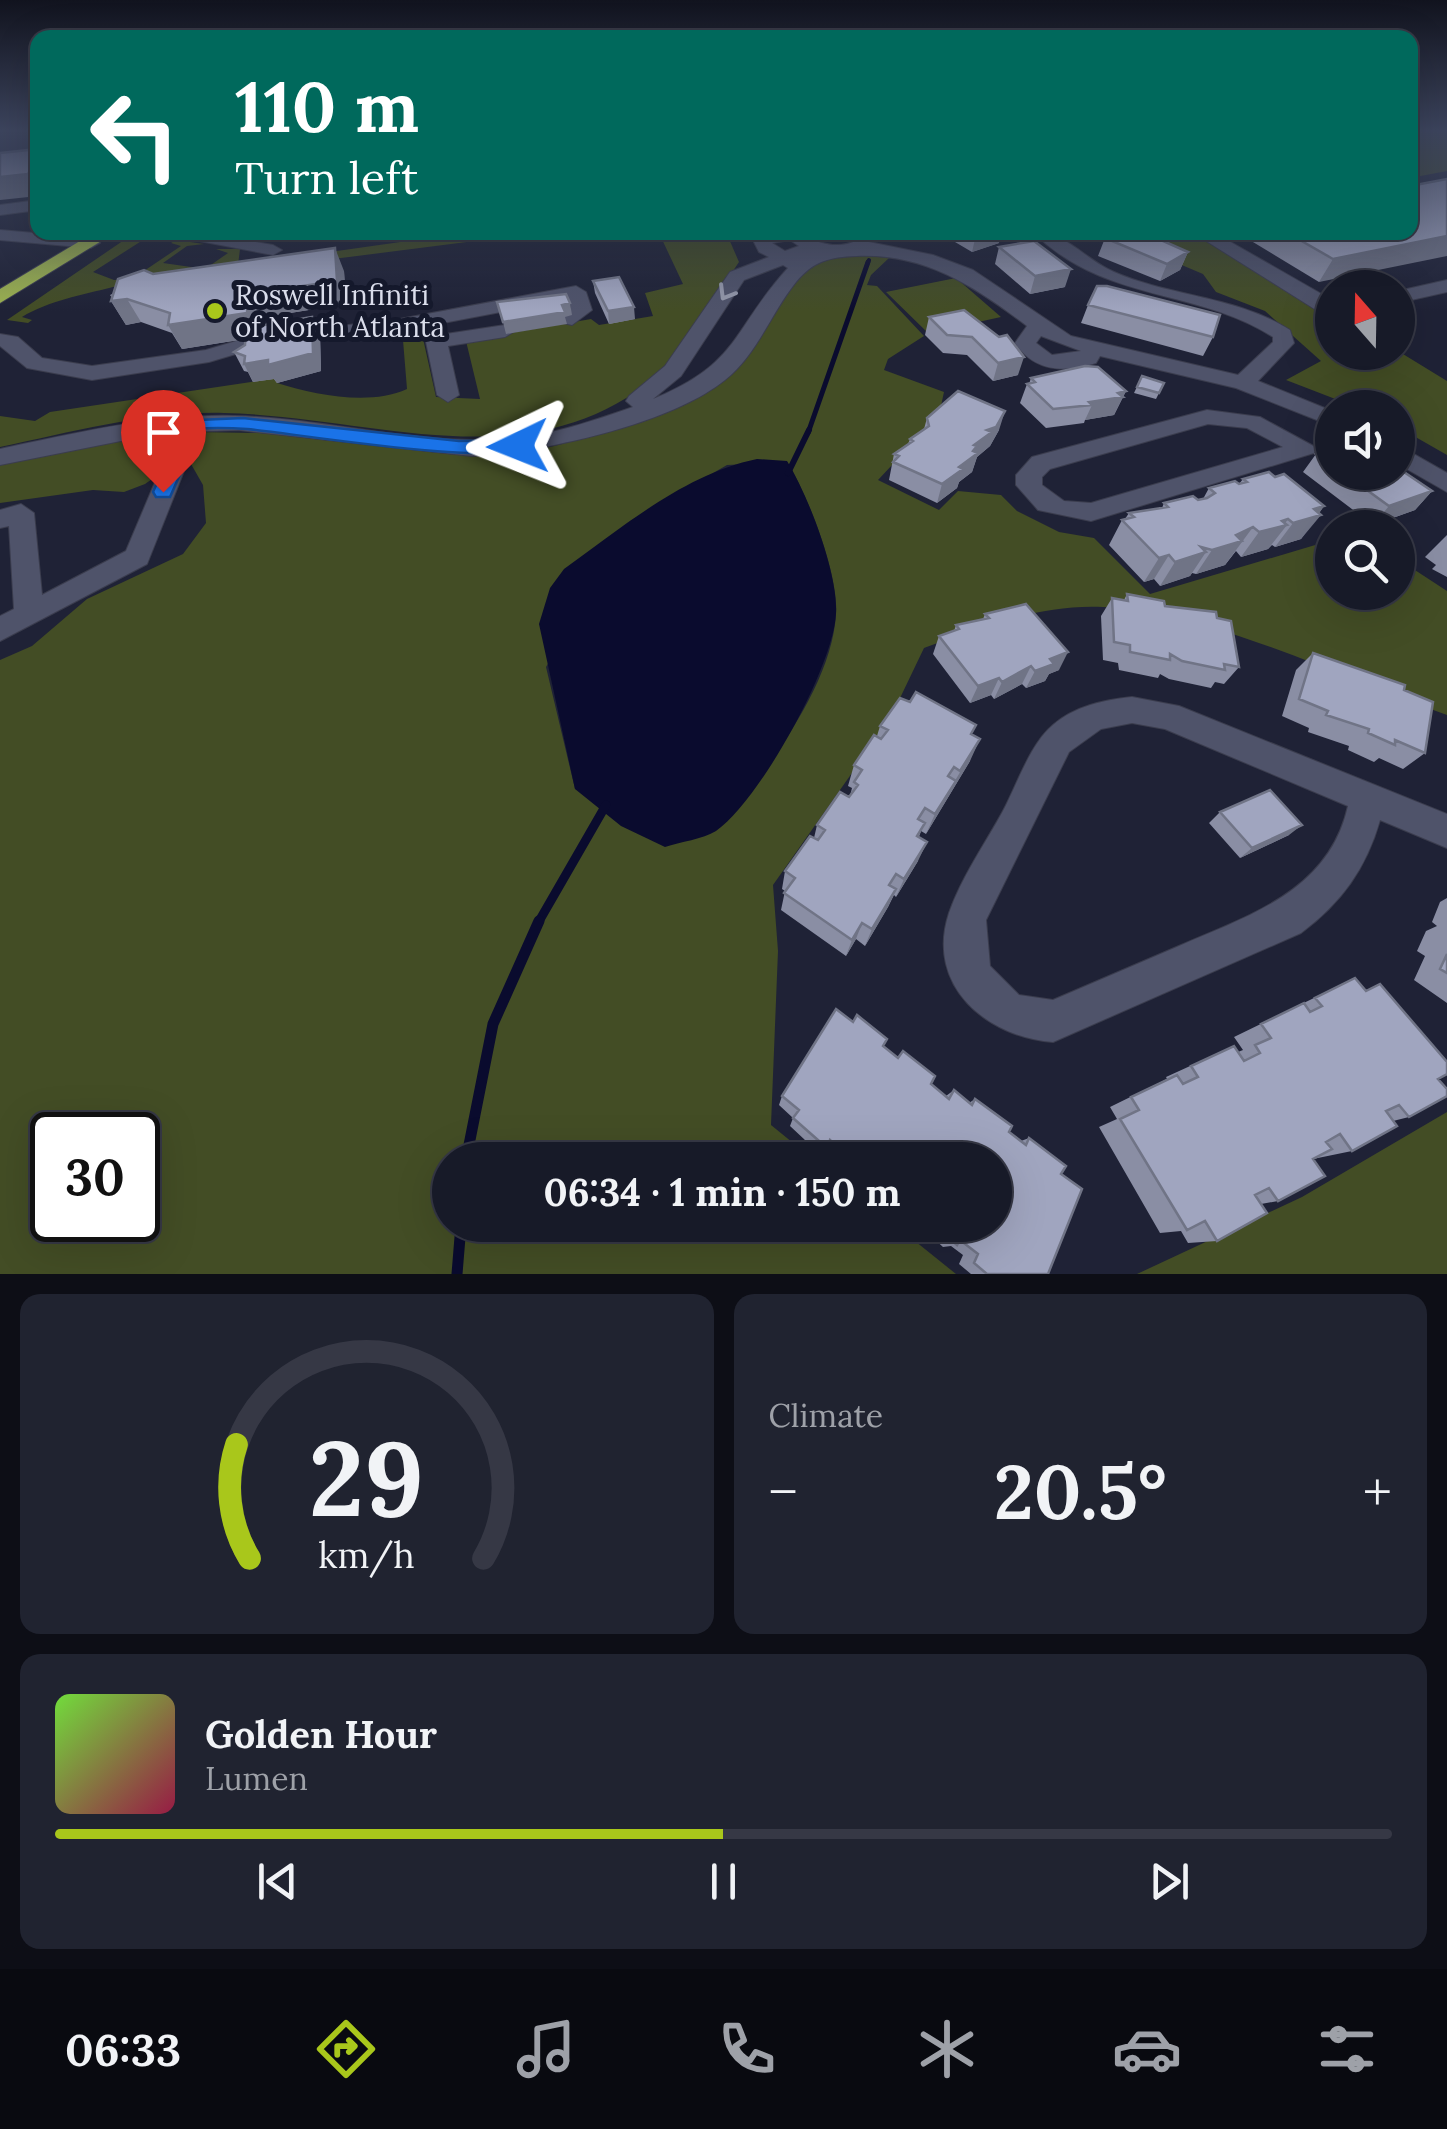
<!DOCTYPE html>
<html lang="en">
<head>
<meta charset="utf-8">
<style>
	body { margin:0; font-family:Lora,serif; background:#202330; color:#f1f3f6; height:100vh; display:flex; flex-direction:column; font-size:38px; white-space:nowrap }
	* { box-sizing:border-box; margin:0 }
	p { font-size:32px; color:#9ea1a8 }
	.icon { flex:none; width:55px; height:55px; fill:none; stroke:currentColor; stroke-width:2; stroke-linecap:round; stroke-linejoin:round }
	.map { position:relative; height:1274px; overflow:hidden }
	.side { display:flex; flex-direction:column; gap:20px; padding:20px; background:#0d0e16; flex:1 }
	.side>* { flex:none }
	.hud { position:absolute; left:30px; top:30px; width:1388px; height:210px; border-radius:20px; box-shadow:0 10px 40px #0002,0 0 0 2px #363845; background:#00695c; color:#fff; overflow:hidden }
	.needle { width:65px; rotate:340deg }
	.buttons { position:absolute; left:1315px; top:270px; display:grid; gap:20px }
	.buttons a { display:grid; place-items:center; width:100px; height:100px; border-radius:50%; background:#171a28; box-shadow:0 10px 40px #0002,0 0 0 2px #363845; font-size:50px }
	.speed { position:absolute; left:30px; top:1112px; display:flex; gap:20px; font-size:50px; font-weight:700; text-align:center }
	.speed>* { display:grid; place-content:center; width:130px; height:130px; border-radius:50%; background:#171a28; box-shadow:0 10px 40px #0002,0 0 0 2px #363845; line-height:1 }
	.speed .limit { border:5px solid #111; border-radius:15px; background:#fff; color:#111 }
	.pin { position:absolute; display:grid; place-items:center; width:85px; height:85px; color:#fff; margin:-102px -42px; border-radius:50% 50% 50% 0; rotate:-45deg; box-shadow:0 0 10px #0007 }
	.pin .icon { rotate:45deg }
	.me { position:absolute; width:110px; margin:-55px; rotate:268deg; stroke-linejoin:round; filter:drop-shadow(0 0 8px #0008) }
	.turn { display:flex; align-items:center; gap:35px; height:210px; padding:0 40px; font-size:45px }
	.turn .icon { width:130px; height:130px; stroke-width:2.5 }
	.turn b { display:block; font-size:70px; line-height:85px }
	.big { font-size:75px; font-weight:700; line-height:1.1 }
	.side .tile { flex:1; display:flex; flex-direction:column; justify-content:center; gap:15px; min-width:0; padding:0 35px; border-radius:20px; background:#202330 }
	.side .dial { align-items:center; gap:0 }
	.dial svg { height:260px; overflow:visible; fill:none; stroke:#363845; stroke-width:7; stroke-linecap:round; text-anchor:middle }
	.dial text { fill:#f1f3f6; stroke:none }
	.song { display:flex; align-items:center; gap:30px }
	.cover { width:120px; height:120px; border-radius:15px; background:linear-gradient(135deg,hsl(100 70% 55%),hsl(340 70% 35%)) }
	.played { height:10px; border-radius:5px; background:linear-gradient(90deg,#a9c71b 50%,#363845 50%) }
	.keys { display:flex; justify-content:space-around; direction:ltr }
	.heat { display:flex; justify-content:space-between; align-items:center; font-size:55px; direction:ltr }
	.side .tiles { flex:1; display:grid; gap:20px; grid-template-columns:1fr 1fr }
	.tile:last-child { grid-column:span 2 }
	.trip { position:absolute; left:432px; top:1142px; width:580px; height:100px; border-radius:50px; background:#171a28; box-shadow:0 10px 40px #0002,0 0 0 2px #363845; font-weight:700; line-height:100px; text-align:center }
	.tab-bar { display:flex; height:160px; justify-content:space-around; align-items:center; background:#090a10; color:#9ea1a8 }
	.tab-bar .icon { width:70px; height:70px }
	.tab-bar .on { color:#a9c71b }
	.tab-bar b { font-size:45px; color:#f1f3f6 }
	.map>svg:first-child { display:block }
	.green { fill:#434d25; fill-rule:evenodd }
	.water { fill:#0a0b2e }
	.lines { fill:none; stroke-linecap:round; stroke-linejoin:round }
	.stream-far4 { stroke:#0a0b2e; stroke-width:4 }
	.stream-far3 { stroke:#0a0b2e; stroke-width:5 }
	.stream-far2 { stroke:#0a0b2e; stroke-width:6 }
	.stream-far1 { stroke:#0a0b2e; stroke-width:9 }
	.stream { stroke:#0a0b2e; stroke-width:11 }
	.minor-casing { stroke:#3b3d4e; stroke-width:2 }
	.highway-casing { stroke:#3b3d4e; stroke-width:2 }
	.minor { fill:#4f536a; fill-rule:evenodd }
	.highway { fill:#9bb150; fill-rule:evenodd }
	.wall { fill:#8a8ea4 }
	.shaded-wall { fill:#707486 }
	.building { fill:#a0a5bf; stroke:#707486; stroke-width:2.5 }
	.oneway { stroke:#9498aa }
	.route { fill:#1a73e8; stroke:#114b97; stroke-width:2.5 }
	.poi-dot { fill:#a9c71b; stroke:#15192c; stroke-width:4 }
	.labels { text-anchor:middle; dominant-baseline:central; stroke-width:10; stroke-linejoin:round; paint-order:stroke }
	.far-poi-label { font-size:28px; fill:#daddeb; stroke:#15192c; text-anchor:start }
</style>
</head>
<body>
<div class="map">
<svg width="1447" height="1274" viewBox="0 0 1447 1274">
	<rect width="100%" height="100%" fill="#1f2236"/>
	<path class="green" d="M1410,132H1447V171L1410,178Z
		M464,233H538L113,287C82,295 48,301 22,317L32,320L28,323L7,320L130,236L159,238L143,240L93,272L114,280L132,279L181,246L171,243L176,240L204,244L187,246L163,263L205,269L228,253L216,249H240L238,265Z
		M659,233H736L729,239L739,262C719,291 702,331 677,357C546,490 385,417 224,413C149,411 73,432 0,447V416L35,421L50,412L277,378V383C315,395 370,406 407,389L402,328L422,334L436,397L480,399L466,341L591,319L599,325L653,316L645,293L683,284Z
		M1123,233H1192L1332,319V352L1398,351L1447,381V455L1398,427V408L1356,407L1286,380L1321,361L1265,311L1216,292L1203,274L1146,250Z
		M849,254L889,258L871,275L867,285L877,286L924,336L888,359L884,370L944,392L939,415L878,480L939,510L958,491L1001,495L1017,511L1059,532L1094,538L1150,594L1332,540V592H1398V559L1447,591V715C1343,679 1212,612 1103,607C1040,604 981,627 924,648L890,719L773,885L778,951L771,1125L814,1160H450V1225H895L956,1274H0V660L32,646L87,599L183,554L206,523L203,485L183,450L194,432L260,433L457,455L530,452L562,444L695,392L806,265ZM787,462C808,495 839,575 836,614C832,682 775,757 736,810L575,789L546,667L630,521L727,465ZM52,1135H138V1220H52Z
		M956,278L1001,317L928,333L886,292Z
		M126,437L154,440L166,460L165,470L145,484L124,492L93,490L0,503V463Z
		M1447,1112V1274H1137L1302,1197Z"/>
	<path class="water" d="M757,459L787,461C808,495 838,573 836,613C834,666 760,800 716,831C703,839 680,842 665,847L621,826L575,789L539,624L550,588L564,569C624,526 685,474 757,459Z"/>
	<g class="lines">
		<path class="stream-far4" d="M864,232L866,239
			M867,265L869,260"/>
		<path class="stream-far3" d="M808,433L868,262"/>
		<path class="stream-far2" d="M788,473L809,430"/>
		<path class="stream-far1" d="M538,923L606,805"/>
		<path class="stream" d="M466,1160L493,1024L539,921
			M457,1274L461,1225"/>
		<defs>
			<path id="minor" d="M38,200V210L0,215V205Z
				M0,230L91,238L100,243L91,248L0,240Z
				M152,232H196L273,245L282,250L273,255Z
				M773,232C813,232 823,255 859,240L933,255L973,270L1071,336L1238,375L1273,342V337C1197,288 1104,303 1033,232C1067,232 1084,259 1114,272C1171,297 1237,296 1290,330L1294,343L1258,381L1332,411V426L1236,388L1100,356L1096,363C1064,373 1035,372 1015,343L1027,326C974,286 925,253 856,256C830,257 813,261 796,282C771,313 757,355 725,380C669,425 542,452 472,456L239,430L174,432L188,461L147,564L0,641V616L14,609L9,526L0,528V510L21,504L34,513L42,595L126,551L164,461L151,435L0,465V449C77,433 154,414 234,416C326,418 415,446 507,439C550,436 592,421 633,407L626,401L629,396L665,366L730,272L769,257L759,252L753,240ZM790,240L799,246L785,251L772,243ZM783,265L788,268C732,329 741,363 653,399L681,376L744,280ZM1041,336L1081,351L1052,355L1036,343Z
				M1192,232H1213L1332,300V312L1316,310Z
				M1447,280V292L1398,303V291Z
				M576,286L586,292L592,310L572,325L555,321L571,308L569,299L443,323L446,334L505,325L515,331L505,337L448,346L459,395L448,402L437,395L423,327L256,348L209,362L92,380L27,368L0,346V334L18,337L42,358L92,366L206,350L253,336L400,319Z
				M1207,410L1260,417L1317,448L1314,453L1091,521L1038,510L1016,485V475L1032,457ZM1208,424L1247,428L1283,447L1091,503L1064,501L1042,485V477L1050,469Z
				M1398,445L1447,473V492L1398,464Z
				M1132,697L1179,706L1447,814V848L1380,820C1366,869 1341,903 1301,933L1053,1042C987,1037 925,986 949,913C961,878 985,844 1003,811C1017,785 1030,744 1053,725C1075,706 1104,700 1132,697ZM1132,723L1165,729L1348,806C1329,891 1250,915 1179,946C1137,964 1095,982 1053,1000L1019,995L990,966L986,920L1069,752L1101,729Z"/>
			<path id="highway" d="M95,232H116L0,303V289Z"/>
		</defs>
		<use href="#minor" class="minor-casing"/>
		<use href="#highway" class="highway-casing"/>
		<use href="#minor" class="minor"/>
		<use href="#highway" class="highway"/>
	</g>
	<path class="wall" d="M938,232H984L999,243L972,252Z
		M1245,232H1410L1319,282L1243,236Z
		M1105,238L1188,252L1180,270L1160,281L1098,256Z
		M999,247L1065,287L1030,294L995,264Z
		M344,271L346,304L259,318V326L312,317L320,335L321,371L277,383L274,379L253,382L248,372L244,371L234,352L245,345V339L182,349L172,333L141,322L126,325L111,301L112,298L110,295L153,274Z
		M593,281L635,319L609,324L595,293Z
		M1088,305L1213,337L1203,356L1081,323Z
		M964,310L1018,375L993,381L967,355L943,353L925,335L929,317Z
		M1142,376L1164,383L1156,399L1134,393Z
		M1031,378L1126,391L1114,415L1085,420L1084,423L1046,428L1020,403L1027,384H1029Z
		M927,418L999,430L990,446L977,457L972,472L959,482L957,488L937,503L889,480L894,454L908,444L910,439L924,429Z
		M1332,448V472H1398L1432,491L1415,510L1373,525L1303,472L1316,454Z
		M1275,477L1324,506L1301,539L1275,547L1272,545L1268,549L1241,557L1236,551L1225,565L1196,574L1192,573L1190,576L1160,586L1154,579L1144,582L1109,545L1122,520L1125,519L1129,513L1162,508L1164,503L1203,499L1209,488L1239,484L1243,479Z
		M1447,535V577L1432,569L1436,565L1425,557Z
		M1127,594L1165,606L1217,618L1239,667L1224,684L1215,682L1211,688L1169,679L1160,674L1158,678L1119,670L1118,663L1103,660L1101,616L1112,598L1124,600Z
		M985,614L1059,670L1049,674L1045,681L1026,688L1022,684L994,699L991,695L970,703L933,654L939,636L954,631L956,625L983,619Z
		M1313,653L1425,753L1403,769L1379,758L1374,762L1348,750L1349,746L1308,732L1309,728L1282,716L1296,670Z
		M880,726L972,735L970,761L926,834L921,831L919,837L918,861L896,897L894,895L888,907L865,946L856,939L846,956L781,910L785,891L782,889L785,871L814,838L817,825L850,796L852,788L848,786L854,765L877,736Z
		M1220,812L1289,835L1240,858L1209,823Z
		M1447,898V1003L1414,980L1425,956L1417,951L1426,931L1437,926L1432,922L1440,902Z
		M1355,978L1438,1079L1409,1117L1393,1121L1352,1151L1313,1159L1278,1201L1261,1204L1217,1241L1188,1243L1181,1231L1160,1233L1099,1127L1117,1119L1110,1107L1167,1079L1166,1077L1234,1046L1238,1052L1243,1050L1234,1037Z
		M883,1046L946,1096L954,1090L969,1103L975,1099L1009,1132L1021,1141L1029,1138L1061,1174L1048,1274H971L959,1264L963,1255L951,1246L943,1247L919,1225H995V1160H838L826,1149L821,1155L790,1126L793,1118L779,1105L782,1096Z"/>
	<path class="shaded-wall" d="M38,157V196L0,200V177Z
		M984,232H1001L999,243L972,252L976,235Z
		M1075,232H1093L1073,236Z
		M1447,236V256L1319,282L1333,259Z
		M335,248L344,271L346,304L259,318L258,337L182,349L168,325L248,294Z
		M1188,252L1180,270L1160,281L1167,264Z
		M1071,269L1065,287L1030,294L1035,276Z
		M127,299L141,322L126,325L111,301Z
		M570,303L572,315L565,317L567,324L506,334L503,322Z
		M634,307L635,319L609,324L608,311Z
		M312,317L320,335L321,371L277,383L274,379L253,382L244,364Z
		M1024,357L1018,375L993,381L998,363Z
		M1126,391L1114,415L1085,420L1092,405L1089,402Z
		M1005,411L999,430L990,446L977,457L972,472L959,482L957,488L937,503L942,484L974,445Z
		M1432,491L1415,510L1373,525L1389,506Z
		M1324,506L1317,516L1321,515L1301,539L1275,547L1293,523L1314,509Z
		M1288,519L1284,525H1287L1268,549L1241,557L1259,532Z
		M1253,527L1225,565L1196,574L1212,550Z
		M1206,552L1190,576L1160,586L1175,562Z
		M1169,555L1154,579L1144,582L1159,558Z
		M1068,652L1059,670L1049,674L1045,681L1026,688L1035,671L1050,659Z
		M1031,666L1022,684L994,699L1002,682Z
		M999,678L991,695L970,703L978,686Z
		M980,739L970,761L926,834L935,814Z
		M1302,825L1289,835L1240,858L1252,848Z
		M927,842L918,861L896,897L904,879Z
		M896,889L888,907L865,946L872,929Z
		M862,923L856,939L846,956L852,940Z"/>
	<path class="building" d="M38,149V157L28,174L0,177V153Z
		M1447,179V236L1333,259L1286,232H1410V186Z
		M1116,232H1143L1188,252L1167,264L1105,238Z
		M1034,241L1071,269L1035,276L999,247Z
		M335,248L337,281L248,294L247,313L168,325L170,313L127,299L111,301L118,279L144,270L153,274Z
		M619,277L634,307L608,311L593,281Z
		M1097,286H1107L1220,315L1213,337L1088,305Z
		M566,294L570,303L562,305L565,312L503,322L497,302Z
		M964,310L999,337L1007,335L1024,357L998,363L972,337L947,335L929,317Z
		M312,317L313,353L268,365V360L244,364L245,356L234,352L245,345L246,328Z
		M1085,366L1098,367L1126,391L1118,393L1123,397L1089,402L1092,405L1053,409L1027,384L1035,382L1031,378Z
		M1142,376L1164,383L1159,393L1137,387Z
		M958,391L1005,411L996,427L987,430L992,432L974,445L977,446L973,451L978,453L959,467L963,469L942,484L893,462L899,456L894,454L913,441L910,439L929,426L927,418Z
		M1332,448V466L1316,454Z
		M1398,468L1432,491L1389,506L1342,472H1398Z
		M1269,472L1275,477L1284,474L1324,506L1314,509L1321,515L1293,523L1288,519L1282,521L1287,525L1259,532L1253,527L1236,535L1242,541L1212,550L1201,547L1206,552L1175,562L1169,555L1159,558L1122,520L1134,517L1129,513L1168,507L1164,503L1193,496L1198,500L1207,498L1215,493L1209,488L1235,481L1239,484L1247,482L1243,479Z
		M1127,594L1164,601L1165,606L1216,612L1217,618L1231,621L1239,667L1224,664L1225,670L1182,661L1170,654V660L1130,652V645L1114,642L1112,598L1128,601Z
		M1026,604L1068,652L1050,659L1054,664L1035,671L1031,666L1002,682L999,678L978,686L939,636L959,629L956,625L989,618L985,614Z
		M1313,653L1405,685L1404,690L1433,702L1425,753L1395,740V745L1368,733L1369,729L1326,715L1328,711L1299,699Z
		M916,692L976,725L971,734L980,739L960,771L954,767L948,776L956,781L935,814L925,808L918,819L925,823L917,836L927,842L904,879L896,874L889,885L896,889L872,929L862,923L852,940L784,893L795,878L785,871L810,836L818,840L825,830L817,825L840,792L849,797L858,785L854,782L862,770L854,765L874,735L881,739L888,730L880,726L900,698L910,702Z
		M1270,790L1302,825L1252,848L1220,812Z
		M1447,954V973L1440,969Z
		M1355,978L1366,991L1380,984L1447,1062V1074L1438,1079L1447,1089V1096L1409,1117L1399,1105L1386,1111L1397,1126L1352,1151L1340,1134L1326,1142L1332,1149L1313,1159L1325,1176L1278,1201L1269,1188L1255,1195L1267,1213L1217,1241L1205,1221L1187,1230L1120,1119L1139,1110L1131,1097L1177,1075L1183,1084L1198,1077L1191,1066L1234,1046L1244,1061L1260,1053L1255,1045L1271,1038L1261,1024L1304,1003L1310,1012L1322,1006L1315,998Z
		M836,1009L853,1022L857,1015L887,1039L883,1046L898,1058L903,1051L935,1076L931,1084L949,1099L954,1090L972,1105L975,1099L1012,1126L1009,1132L1026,1145L1029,1138L1066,1166L1061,1174L1082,1189L1048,1274H987L974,1263L978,1254L960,1240L957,1245L934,1225H995V1160H841L845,1154L830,1140L827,1148L793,1118L799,1110L782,1096Z"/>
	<defs><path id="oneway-chevron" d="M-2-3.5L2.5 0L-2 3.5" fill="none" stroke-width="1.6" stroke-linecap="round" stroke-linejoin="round" transform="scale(2.5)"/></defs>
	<use class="oneway" href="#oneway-chevron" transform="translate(726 293) rotate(121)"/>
	<linearGradient id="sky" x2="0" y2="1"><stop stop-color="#11131e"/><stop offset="0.42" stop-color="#3c445d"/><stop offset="1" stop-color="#3c445d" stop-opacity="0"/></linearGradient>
	<rect width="1447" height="311" fill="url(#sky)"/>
	<path class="route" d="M243,418L459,441L518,440L528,446C502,468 292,433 247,429C222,427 195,428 170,430L186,461L170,497H156L153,492L167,461L150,426L153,422Z"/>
	<circle class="poi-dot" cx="215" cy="311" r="10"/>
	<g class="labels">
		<g class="far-poi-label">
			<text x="235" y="295">Roswell Infiniti<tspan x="235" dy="32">of North Atlanta</tspan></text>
		</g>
	</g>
</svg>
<div class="buttons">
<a><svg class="needle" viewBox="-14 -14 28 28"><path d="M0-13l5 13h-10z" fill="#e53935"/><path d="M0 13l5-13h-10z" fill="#9ea1a8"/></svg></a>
<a><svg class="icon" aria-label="sound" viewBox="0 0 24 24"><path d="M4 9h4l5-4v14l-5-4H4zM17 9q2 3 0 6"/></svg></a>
<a><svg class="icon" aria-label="search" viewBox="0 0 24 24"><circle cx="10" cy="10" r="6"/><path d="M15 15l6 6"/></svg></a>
</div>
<div class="speed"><div class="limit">30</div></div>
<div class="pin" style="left:163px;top:492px;background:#d93025"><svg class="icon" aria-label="arrive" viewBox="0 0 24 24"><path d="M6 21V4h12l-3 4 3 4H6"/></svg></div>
<svg class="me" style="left:518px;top:446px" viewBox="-20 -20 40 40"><path d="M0-17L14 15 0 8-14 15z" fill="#1a73e8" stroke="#fff" stroke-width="4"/></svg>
<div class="trip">06:34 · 1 min · 150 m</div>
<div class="hud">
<div class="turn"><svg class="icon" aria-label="left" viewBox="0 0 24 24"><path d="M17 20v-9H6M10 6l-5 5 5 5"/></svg><div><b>110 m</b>Turn left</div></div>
</div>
</div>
<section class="side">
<div class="tiles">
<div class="tile dial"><svg viewBox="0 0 100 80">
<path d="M14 69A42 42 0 1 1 86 69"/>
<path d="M14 69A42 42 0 0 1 10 34" stroke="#a9c71b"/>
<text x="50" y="56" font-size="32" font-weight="700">29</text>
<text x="50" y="72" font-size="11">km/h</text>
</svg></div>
<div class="tile"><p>Climate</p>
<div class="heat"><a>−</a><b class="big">20.5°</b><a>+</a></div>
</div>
<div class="tile">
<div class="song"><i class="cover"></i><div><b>Golden Hour</b><p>Lumen</p></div></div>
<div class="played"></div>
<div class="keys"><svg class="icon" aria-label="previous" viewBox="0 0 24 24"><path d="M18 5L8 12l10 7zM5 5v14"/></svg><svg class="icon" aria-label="pause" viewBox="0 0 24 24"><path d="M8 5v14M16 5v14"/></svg><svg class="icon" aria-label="next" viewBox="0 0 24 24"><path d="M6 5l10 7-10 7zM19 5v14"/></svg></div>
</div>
</div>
</section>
<nav class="tab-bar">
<b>06:33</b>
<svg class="icon on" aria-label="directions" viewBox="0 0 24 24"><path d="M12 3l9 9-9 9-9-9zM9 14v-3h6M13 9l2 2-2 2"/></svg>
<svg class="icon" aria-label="music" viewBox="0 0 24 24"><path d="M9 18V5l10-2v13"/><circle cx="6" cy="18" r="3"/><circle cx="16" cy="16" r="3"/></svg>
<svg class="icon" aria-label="phone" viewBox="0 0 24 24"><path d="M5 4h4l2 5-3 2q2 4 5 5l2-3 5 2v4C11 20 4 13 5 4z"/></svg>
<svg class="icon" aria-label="climate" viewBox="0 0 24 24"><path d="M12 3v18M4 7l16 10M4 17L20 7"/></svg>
<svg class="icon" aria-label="car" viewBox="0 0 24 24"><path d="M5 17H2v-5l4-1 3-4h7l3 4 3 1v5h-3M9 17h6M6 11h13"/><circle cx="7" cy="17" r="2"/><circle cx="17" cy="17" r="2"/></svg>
<svg class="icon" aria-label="filters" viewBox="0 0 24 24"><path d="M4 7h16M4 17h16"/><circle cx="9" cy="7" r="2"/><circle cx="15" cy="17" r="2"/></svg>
</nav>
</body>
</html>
